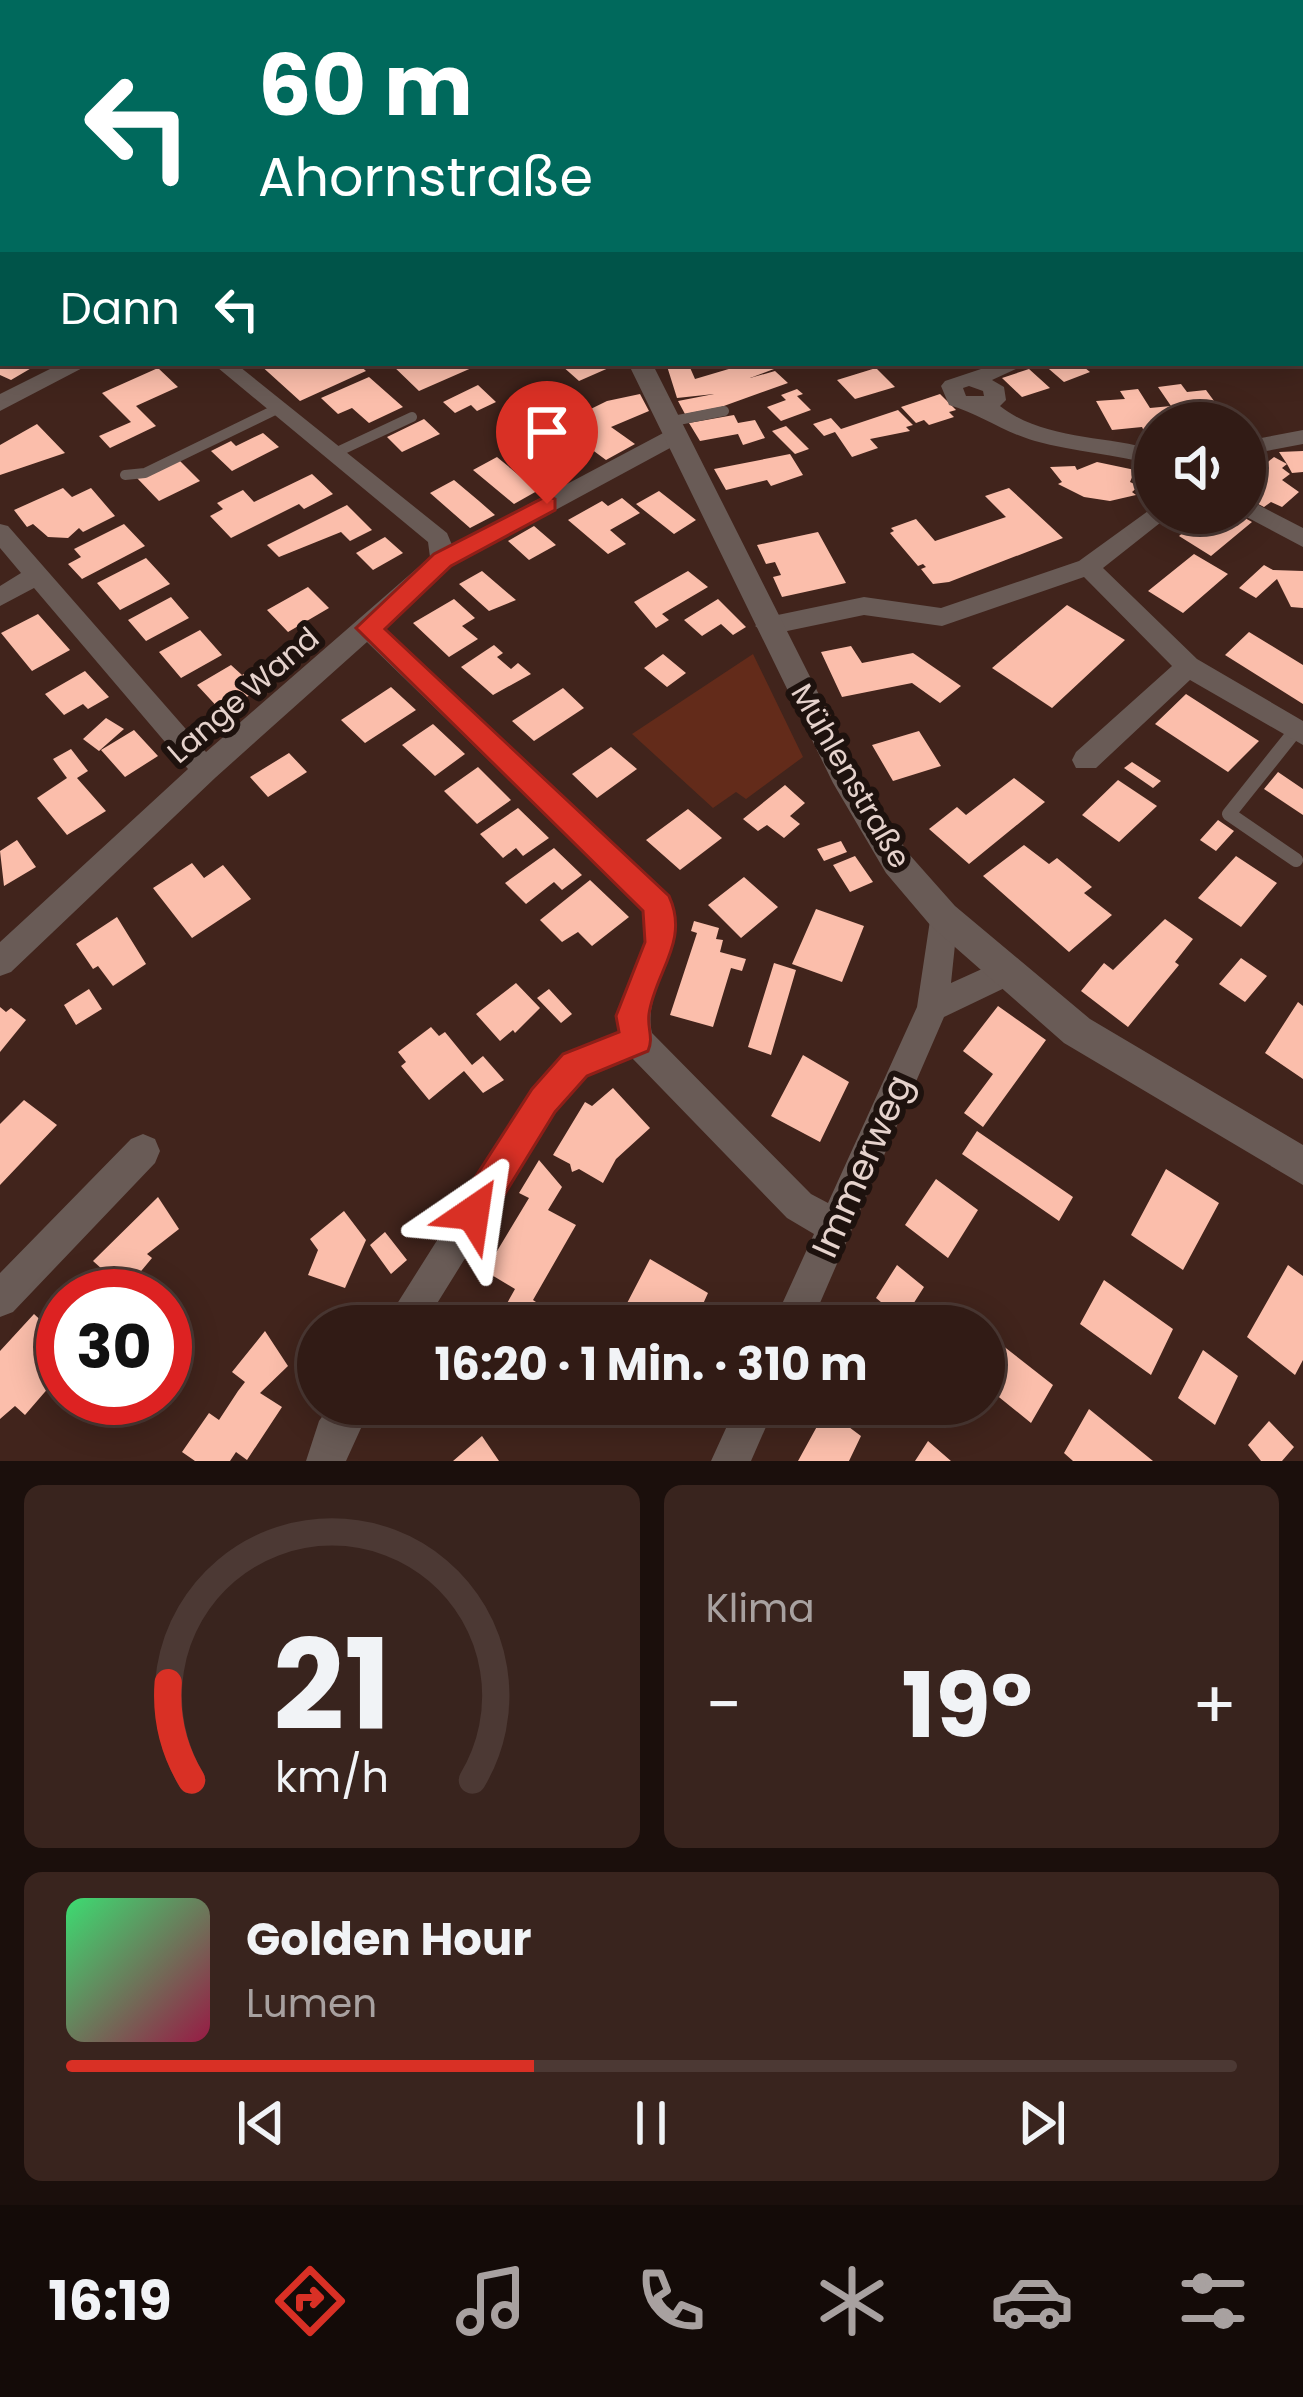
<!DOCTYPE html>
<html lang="de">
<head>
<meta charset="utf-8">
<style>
	body { margin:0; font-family:Poppins,sans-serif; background:#39241e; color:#f1f3f6; height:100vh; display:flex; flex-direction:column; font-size:45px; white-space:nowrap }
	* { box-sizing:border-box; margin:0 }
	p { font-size:39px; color:#a8a1a0 }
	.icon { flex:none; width:66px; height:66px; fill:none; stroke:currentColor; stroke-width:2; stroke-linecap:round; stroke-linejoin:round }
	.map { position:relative; height:1461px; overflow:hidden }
	.panel { display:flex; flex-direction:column; gap:24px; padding:24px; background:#1b0f0c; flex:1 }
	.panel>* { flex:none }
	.top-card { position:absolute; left:0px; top:0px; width:1305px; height:366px; box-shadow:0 6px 30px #0003,0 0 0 3px #4c3934; background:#00695c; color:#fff; overflow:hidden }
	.buttons { position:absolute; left:1134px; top:402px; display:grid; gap:24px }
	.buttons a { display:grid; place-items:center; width:132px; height:132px; border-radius:50%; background:#311b15; box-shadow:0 6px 30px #0003,0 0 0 3px #4c3934; font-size:60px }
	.speed { position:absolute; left:36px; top:1269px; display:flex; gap:24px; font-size:60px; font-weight:700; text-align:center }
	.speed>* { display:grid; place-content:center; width:156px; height:156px; border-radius:50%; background:#311b15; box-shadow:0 6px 30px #0003,0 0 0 3px #4c3934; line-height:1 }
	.speed .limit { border:18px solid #d22; background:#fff; color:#111 }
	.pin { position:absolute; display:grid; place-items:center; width:102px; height:102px; color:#fff; margin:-123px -51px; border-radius:50% 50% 50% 0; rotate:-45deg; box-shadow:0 0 12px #0007 }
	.pin .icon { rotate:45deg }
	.me { position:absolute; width:132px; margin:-66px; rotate:32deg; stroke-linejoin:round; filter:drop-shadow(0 0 9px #0008) }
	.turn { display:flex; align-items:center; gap:42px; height:252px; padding:0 60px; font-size:54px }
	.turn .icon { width:156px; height:156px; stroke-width:2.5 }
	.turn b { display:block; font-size:84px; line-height:102px }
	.then { display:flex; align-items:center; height:114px; padding:0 60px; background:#0003; gap:24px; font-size:45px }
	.big { font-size:90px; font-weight:700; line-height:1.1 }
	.panel .card { flex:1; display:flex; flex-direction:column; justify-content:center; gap:18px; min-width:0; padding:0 42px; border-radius:18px; background:#39241e }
	.panel .dial { align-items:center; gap:0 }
	.dial svg { height:312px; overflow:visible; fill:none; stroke:#4c3934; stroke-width:7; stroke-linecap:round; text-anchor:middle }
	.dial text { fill:#f1f3f6; stroke:none }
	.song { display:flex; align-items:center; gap:36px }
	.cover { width:144px; height:144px; border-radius:18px; background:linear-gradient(135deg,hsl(140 70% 55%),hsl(340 70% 35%)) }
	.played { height:12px; border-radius:6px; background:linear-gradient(90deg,#d93025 40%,#4c3934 40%) }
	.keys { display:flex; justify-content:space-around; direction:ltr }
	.heat { display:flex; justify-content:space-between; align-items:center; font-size:66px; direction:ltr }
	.panel .tiles { flex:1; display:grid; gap:24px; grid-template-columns:1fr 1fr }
	.card:last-child { grid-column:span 2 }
	.trip { position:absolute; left:297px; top:1305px; width:708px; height:120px; border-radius:60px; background:#311b15; box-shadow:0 6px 30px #0003,0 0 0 3px #4c3934; font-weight:700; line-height:120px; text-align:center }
	.tabs { display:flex; height:192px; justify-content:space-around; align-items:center; background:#140b08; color:#a8a1a0 }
	.tabs .icon { width:84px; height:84px }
	.tabs .active { color:#d93025 }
	.tabs b { font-size:54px; color:#f1f3f6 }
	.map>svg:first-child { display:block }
	.green { fill:#632b1a }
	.building { fill:#fbbeab }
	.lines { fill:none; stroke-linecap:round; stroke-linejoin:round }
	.service-far2 { stroke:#695b56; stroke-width:9 }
	.service-far1 { stroke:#695b56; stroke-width:10 }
	.service { stroke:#695b56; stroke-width:14 }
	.minor { fill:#695b56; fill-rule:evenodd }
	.tertiary { fill:#695b56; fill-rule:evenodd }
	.route { fill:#d93025; stroke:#8d1f18; stroke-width:3 }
	.labels { text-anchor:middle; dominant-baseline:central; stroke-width:12; stroke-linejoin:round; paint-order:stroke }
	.street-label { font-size:30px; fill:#e5d2cc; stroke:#1e120e }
	.near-street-label { font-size:36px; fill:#e5d2cc; stroke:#1e120e }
</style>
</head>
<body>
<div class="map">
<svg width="1303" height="1461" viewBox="0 0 1303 1461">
	<rect width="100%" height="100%" fill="#41241c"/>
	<path class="green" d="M753,654L803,757L746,799L736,792L713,808L632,734Z"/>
	<path class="building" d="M0,363H40L11,380L0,375Z
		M258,363H357L366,371L300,401Z
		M390,363H483L419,391Z
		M566,363H620L579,381L561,365Z
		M666,363H688L695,379L749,363H790L750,378L775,371L788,383L721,407L685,414L678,401L714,394L677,398Z
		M1042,363H1079L1090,372L1064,382Z
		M158,368L178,387L136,406L156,426L110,448L99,436L131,422L102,393Z
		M876,368L895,387L855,399L837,380Z
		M1029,369L1050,388L1022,397L1002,378Z
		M369,377L403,407L369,423L352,408L338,414L321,398Z
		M1181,384L1187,392L1206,390L1228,420L1155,423V435L1147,437L1142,427L1112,430L1096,401L1125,399L1120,391L1138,389L1150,408L1171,406L1158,387Z
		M478,385L496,402L477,411L471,405L455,413L443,402Z
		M797,389L803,394L797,396L811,410L781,421L767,407L786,400L781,395Z
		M640,394L649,411L611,427L635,444L606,460L579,440L573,443L556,426L607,401Z
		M940,394L956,410L949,412L954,417L929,425L924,420L916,423L901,407Z
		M898,410L913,425L906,427L910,431L870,439L878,448L852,457L835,432L824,436L813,424L831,418L841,429Z
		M734,415L738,423L755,420L765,438L743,445L738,434L700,441L689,423Z
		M424,419L440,434L402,452L387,437Z
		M37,424L65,453L0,475V445Z
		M786,426L809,449L795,454L772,431Z
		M263,433L279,447L232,471L211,451L231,441L236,446Z
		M547,444L563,456L578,468L556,480L526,456Z
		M1303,451V472L1292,473L1287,464L1282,468L1290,474L1282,480L1299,492L1282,507L1271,502L1264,507L1245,497V484L1269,461L1274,457L1287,464L1279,452Z
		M790,454L803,475L771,486L767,480L726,490L714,469Z
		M497,457L533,487L537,491L514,504L473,470Z
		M178,459L200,481L159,501L137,478Z
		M1097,462L1135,470L1130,482L1139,486L1132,492L1136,495L1110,501L1084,497L1058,484L1062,482L1050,467L1075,466L1077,470Z
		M312,474L333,494L304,509L299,504L231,538L210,516L223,509L217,503L243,490L254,502Z
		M454,480L479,501L495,515L470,528L430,493Z
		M63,488L72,497L91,488L115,516L83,532L79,528L68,538L48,537L33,524L27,527L14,510Z
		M1009,488L1063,538L949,582L933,584L921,569L926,567L923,564L918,566L890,533L894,531L891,528L916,519L935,541L1006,517L985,496Z
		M659,491L696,520L674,534L636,504Z
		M622,498L640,513L610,530L626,544L608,554L568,520L602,501L608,506Z
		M347,505L372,530L350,541L341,532L279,557L267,545Z
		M1207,513H1236L1252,522L1211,556L1179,536Z
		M124,524L145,546L82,579L68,564L81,557L74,549Z
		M534,526L556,545L529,560L508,541Z
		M818,532L846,583L782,597L773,577L781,575L775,562L766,564L757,545Z
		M385,537L403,553L373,570L356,553Z
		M1194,554L1228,574L1183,613L1148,591Z
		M146,558L170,584L120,610L97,583Z
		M1264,565L1273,570L1303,571V608L1291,607L1277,579L1256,598L1239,588Z
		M482,571L516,600L489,611L459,584Z
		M688,571L708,587L662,614L669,620L656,628L634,602Z
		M308,587L329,608L288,632L267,610Z
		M171,597L189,618L146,641L128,620Z
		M454,599L475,618L462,626L478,639L449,657L413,623Z
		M718,599L746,627L733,635L721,624L702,636L684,620Z
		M1067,605L1125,640L1052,708L992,668Z
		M38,614L70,650L32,671L1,633Z
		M200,630L222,655L181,678L159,652Z
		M1249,632L1303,665V704L1225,655Z
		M494,645L503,653L497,657L511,669L518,663L531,674L493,695L461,667Z
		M851,646L862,663L913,653L961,686L940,703L912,683L842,697L821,652Z
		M663,654L686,673L667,687L644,668Z
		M231,665L242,675L248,672L263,687L222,712L197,685Z
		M85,671L109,697L88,709L83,704L64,715L45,694Z
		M391,687L416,710L365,743L341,720Z
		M563,688L584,708L534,741L512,721Z
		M1186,694L1259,741L1228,772L1155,724Z
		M106,718L124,729L99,751L83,739Z
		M433,724L465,754L435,776L402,745Z
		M134,730L158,756L125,777L101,750Z
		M919,731L941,766L893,781L872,745Z
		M611,747L637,769L597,798L572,774Z
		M71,749L88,771L77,778L106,811L67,835L37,798L67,778L53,759Z
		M289,753L307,772L268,797L250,777Z
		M1132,762L1161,781L1153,788L1124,768Z
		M478,767L511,800L477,824L444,791Z
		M1278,772L1303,789V815L1264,789Z
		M1014,778L1045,802L969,864L929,829L957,807L966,815Z
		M1118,780L1157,806L1119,842L1082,815Z
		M785,785L805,803L790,816L800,824L784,838L767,825L758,831L743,819Z
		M518,808L549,838L523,856L516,848L503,858L480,834Z
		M688,809L722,838L680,870L646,840Z
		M1218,820L1234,831L1216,851L1200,840Z
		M17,840L36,867L4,886L0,851Z
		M841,841L847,852L824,861L817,849Z
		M1024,845L1049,864L1057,858L1092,887L1084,893L1112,915L1069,952L983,876Z
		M554,848L582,875L562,890L554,882L526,904L505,883Z
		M855,856L873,882L850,892L833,865Z
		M1236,856L1277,883L1241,927L1198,898Z
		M192,863L204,878L223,865L251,899L192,938L153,888Z
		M744,877L778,907L741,938L708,905Z
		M590,880L629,917L592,946L578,932L562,942L540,920Z
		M816,909L864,926L842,982L792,964Z
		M117,917L146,964L113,986L98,966L93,969L76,944Z
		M1165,919L1193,939L1175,962L1179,965L1128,1027L1081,991L1104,963L1113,970Z
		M694,921L719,928L716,939L723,940L720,952L746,959L742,971L731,968L713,1027L670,1015L697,933L691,931Z
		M1241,958L1267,976L1245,1002L1219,984Z
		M774,963L796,970L771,1055L748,1047Z
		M516,983L540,1008L515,1033L513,1030L500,1041L476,1014Z
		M89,989L102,1009L76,1025L64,1005Z
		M549,989L572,1014L561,1023L537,998Z
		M1298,1002L1303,1006V1079L1265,1053Z
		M998,1006L1046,1040L983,1127L964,1113L993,1074L963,1051Z
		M0,1007L6,1012L11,1008L26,1020L0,1052Z
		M431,1027L439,1036L445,1032L472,1065L483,1056L504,1080L483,1093L464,1071L429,1100L401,1066L406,1062L398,1052Z
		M803,1055L849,1082L820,1142L771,1116Z
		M613,1088L650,1128L616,1159L603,1183L579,1169L572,1172L570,1164L553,1155L585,1102L592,1106Z
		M24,1100L57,1125L0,1185V1124Z
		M977,1131L1073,1197L1059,1221L962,1154Z
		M539,1160L562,1187L548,1210L576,1225L533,1300L542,1306L531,1326H474L494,1308L500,1316L515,1289L485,1271L529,1198L519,1193Z
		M1166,1169L1219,1203L1183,1270L1131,1235Z
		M936,1179L978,1210L948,1258L905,1225Z
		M158,1197L179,1229L147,1254L152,1258L137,1276L132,1272L120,1285L93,1261Z
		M344,1211L366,1240L345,1288L308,1275L318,1250L310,1239Z
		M385,1232L407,1260L391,1274L370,1245Z
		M650,1259L708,1293L693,1326H629L634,1315L624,1309Z
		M897,1265L924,1287L903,1320L876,1298Z
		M1288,1265L1303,1276V1360L1295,1375L1247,1337Z
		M1104,1280L1173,1329L1151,1375L1080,1324Z
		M34,1314L63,1341V1371L25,1415L15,1406L0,1419V1351Z
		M265,1331L288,1366L260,1393L282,1407L247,1460L236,1452L230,1461H195L182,1452L209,1413L219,1420L238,1391L245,1382L232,1372Z
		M984,1331L1053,1385L1031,1423L984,1385Z
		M1203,1350L1238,1376L1215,1425L1178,1398Z
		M1089,1409L1153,1461H1073L1064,1453Z
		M826,1410L861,1436L849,1461H798Z
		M1269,1421L1294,1447L1282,1461H1261L1248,1445Z
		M482,1436L499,1461H453Z
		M928,1441L951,1461H915Z"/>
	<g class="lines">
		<path class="service-far2" d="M768,0L778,3"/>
		<path class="service-far1" d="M668,422L724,411
			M335,453L412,417
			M125,475L145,473L279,408"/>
		<path class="service" d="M1296,730L1229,814L1296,860"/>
		<path class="minor" d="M0,0H10L12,3L0,6Z
			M1303,0V8H1302V3H1295Z
			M0,62L3,63V75L0,74Z
			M1302,169H1303V179H1302Z
			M212,363H235L447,533L452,545L667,431H683V441L452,566L383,627L669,896C694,949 641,985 652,1033L811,1194L828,1203L917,1007L932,907L943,903L954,907L958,916L951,983L1004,959L1015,963L1020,973L1015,983L944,1017L810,1326H772L814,1234L787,1218L632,1058L587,1076L556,1112L423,1326H383L532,1090L563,1054L619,1033L616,1016L646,942L643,910L367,642L215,778L11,972L0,976V942L188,769L34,588L0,606V586L21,573L0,548V524L8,526L206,752L430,557L428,542Z
			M999,363H1029L992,380L1004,387L1006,400L1000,406C1043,440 1103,435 1155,450V465C1115,454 1074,452 1035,441C1003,432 980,414 949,405L941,386L945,381ZM969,386L983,391L984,396H966L963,388Z
			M1303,430V444L1245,455V441Z
			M1245,498L1303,528V547L1239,513H1245Z
			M1155,506V513H1169L1165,519L1103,568L1197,659L1303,721V745L1190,680L1096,768H1076L1072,760L1076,752L1172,666L1084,577L942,626L864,615L768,635L755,626L768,617L864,597L941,608L1079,561Z
			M143,1134L155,1139L160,1151L155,1163L13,1312L0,1317V1273L131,1139Z
			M331,1404H372L346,1461H306L319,1421Z
			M737,1404H776L751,1461H711Z"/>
		<path class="tertiary" d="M598,0H618L620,3H600Z
			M1302,95H1303V105H1302Z
			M0,205L3,206V218L0,217Z
			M62,363H92L0,411V394Z
			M628,363H652L859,774L908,853L955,906L1090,1019L1303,1145V1185L1064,1043L931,926L886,873L833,783Z"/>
	</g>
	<path class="route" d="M547,496L555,499V510L451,566L385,629L669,896C690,941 655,972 649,1014C647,1029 654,1037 648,1051L587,1076L555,1112L485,1226L473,1231L460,1226L455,1213L460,1201L532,1089L563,1054L619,1032L616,1016L645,942L643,911L356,628L434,554Z"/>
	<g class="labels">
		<g class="street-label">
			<text transform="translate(243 695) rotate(-41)">Lange Wand</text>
			<text transform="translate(851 776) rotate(60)">Mühlenstraße</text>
		</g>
		<g class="near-street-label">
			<text transform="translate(862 1166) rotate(-66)">Immerweg</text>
		</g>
	</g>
</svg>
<div class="buttons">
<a><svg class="icon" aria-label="sound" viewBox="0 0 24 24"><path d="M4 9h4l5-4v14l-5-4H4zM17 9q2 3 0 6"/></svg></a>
</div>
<div class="speed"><div class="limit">30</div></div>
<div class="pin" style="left:547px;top:504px;background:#d93025"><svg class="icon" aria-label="arrive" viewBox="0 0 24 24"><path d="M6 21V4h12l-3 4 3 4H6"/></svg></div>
<svg class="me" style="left:473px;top:1213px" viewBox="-20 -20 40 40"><path d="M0-17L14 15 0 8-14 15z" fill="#d93025" stroke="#fff" stroke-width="4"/></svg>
<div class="trip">16:20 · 1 Min. · 310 m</div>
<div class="top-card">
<div class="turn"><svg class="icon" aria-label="left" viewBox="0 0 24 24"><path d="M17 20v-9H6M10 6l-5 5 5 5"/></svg><div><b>60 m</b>Ahornstraße</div></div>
<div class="then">Dann<svg class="icon" aria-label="left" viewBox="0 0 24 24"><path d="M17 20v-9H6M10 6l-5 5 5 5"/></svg></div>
</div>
</div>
<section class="panel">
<div class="tiles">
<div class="card dial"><svg viewBox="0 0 100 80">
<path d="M14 69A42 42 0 1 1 86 69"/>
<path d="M14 69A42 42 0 0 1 8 44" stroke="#d93025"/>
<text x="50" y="56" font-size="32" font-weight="700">21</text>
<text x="50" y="72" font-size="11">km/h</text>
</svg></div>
<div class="card"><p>Klima</p>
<div class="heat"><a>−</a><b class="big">19°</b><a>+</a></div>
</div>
<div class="card">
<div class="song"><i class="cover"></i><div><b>Golden Hour</b><p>Lumen</p></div></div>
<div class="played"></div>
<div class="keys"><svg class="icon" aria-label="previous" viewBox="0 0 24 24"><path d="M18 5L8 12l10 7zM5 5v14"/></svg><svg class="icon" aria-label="pause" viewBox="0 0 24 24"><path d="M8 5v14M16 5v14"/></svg><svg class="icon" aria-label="next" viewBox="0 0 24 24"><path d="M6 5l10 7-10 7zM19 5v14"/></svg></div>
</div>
</div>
</section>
<nav class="tabs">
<b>16:19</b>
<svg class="icon active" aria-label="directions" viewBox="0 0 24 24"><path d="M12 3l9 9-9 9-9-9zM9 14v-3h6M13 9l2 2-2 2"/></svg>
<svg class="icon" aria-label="music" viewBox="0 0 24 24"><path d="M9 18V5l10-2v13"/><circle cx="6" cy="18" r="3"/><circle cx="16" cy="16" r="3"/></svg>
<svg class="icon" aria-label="phone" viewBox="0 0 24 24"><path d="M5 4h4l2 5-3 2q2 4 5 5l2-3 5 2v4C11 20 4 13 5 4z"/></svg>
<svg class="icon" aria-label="climate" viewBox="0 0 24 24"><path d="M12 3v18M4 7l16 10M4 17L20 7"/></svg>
<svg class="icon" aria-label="car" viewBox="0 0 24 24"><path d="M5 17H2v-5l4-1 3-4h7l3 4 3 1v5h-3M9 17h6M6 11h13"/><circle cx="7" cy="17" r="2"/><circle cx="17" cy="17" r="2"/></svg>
<svg class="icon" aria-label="filters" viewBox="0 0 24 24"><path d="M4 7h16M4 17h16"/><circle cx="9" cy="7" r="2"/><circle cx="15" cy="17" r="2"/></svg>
</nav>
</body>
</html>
